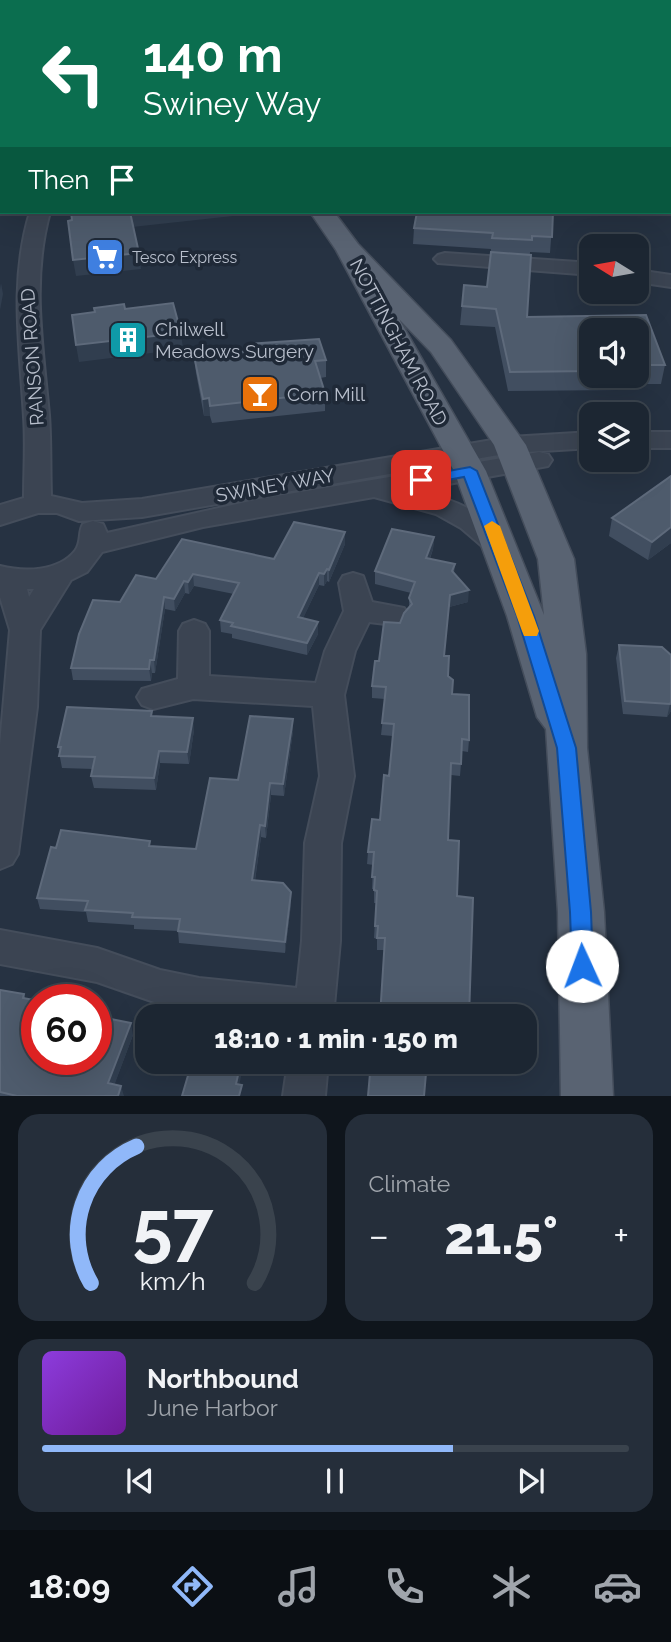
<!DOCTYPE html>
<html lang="en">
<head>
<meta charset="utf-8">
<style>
	body { margin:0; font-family:Raleway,sans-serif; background:#252e3a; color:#f1f3f6; height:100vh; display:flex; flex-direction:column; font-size:26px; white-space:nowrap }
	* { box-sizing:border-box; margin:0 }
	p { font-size:23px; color:#a0a5ac }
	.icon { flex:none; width:38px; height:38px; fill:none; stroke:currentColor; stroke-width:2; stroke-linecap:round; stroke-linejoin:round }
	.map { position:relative; height:1096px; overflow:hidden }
	.sheet { display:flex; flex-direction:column; gap:18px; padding:18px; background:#0f151c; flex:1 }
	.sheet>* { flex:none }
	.guide { position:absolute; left:0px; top:0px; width:672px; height:214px; box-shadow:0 7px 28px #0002,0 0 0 2px #3a434d; background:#0b6e4f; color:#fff; overflow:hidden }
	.needle { width:46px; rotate:281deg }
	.tools { position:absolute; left:579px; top:234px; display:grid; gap:14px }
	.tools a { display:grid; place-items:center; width:70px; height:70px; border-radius:14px; background:#1c2632; box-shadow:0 7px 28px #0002,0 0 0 2px #3a434d; font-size:35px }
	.speed { position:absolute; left:21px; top:984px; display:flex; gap:14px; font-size:35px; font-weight:700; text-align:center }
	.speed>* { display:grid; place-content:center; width:91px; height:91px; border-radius:50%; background:#1c2632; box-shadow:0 7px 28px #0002,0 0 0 2px #3a434d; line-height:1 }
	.speed .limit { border:10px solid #d22; background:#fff; color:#111 }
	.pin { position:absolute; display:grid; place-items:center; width:60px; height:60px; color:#fff; margin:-30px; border-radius:14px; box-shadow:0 4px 10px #0006 }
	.me { position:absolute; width:77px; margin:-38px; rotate:358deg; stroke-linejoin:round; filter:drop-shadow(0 0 5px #0008) }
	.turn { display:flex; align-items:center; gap:24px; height:147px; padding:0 28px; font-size:32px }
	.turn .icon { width:91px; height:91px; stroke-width:2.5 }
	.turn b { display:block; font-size:49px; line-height:60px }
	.then { display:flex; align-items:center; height:66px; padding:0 28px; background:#0003; gap:14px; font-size:26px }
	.big { font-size:52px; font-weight:800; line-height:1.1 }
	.sheet .card { flex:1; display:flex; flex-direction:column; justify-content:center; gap:10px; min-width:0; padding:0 24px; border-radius:21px; background:#252e3a }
	.sheet .dial { align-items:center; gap:0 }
	.dial svg { height:182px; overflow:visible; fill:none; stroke:#3a434d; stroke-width:7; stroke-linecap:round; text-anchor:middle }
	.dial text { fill:#f1f3f6; stroke:none }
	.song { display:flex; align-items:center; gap:21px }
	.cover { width:84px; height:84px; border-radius:10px; background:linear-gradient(135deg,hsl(270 70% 55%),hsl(280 70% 35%)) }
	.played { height:7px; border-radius:4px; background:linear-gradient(90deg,#90b8f9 70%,#3a434d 70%) }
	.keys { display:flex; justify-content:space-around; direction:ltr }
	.heat { display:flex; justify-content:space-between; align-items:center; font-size:38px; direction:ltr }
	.sheet .tiles { flex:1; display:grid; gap:18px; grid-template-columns:1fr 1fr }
	.card:last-child { grid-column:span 2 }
	.trip { position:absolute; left:135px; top:1004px; width:402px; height:70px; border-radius:21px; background:#1c2632; box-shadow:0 7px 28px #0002,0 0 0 2px #3a434d; font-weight:800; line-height:70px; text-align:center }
	.tab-bar { display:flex; height:112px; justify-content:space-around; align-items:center; background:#0b0f14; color:#a0a5ac }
	.tab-bar .icon { width:49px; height:49px }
	.tab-bar .on { color:#90b8f9 }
	.tab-bar b { font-size:32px; color:#f1f3f6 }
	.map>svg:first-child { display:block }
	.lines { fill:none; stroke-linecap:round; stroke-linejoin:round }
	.minor-casing { stroke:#444d5b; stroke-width:4 }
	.major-casing { stroke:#444d5b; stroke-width:3 }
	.minor { fill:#3b4452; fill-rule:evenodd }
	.major { fill:#596372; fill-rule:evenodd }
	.wall { fill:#414e60; fill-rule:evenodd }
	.shaded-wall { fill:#313e4f }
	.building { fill:#4e5b6c; stroke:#5e6a7b; stroke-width:2 }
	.route { fill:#1a73e8; stroke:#114b97; stroke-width:2 }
	.slow { fill:#f59e0b }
	.labels { text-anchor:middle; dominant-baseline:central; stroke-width:7; stroke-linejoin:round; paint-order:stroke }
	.far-poi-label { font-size:16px; fill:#b8bfcc; stroke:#1f2937; text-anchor:start }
	.poi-label { font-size:19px; fill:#b8bfcc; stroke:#1f2937; text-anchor:start }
	.street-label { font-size:19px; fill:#b8bfcc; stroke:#1f2937 }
</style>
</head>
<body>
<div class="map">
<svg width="671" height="1096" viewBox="0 0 671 1096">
	<rect width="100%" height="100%" fill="#263242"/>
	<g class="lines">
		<defs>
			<path id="minor" d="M60,0H75L76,2H61Z
				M83,0H98L82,2Z
				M30,212H50C31,280 43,346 49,415C51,442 50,469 51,496L82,503L142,499L510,437L592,432V448L510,453L142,517L79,521L57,513H38L0,525V505L24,498C24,471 26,444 24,417C20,347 9,281 30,212Z
				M445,253L592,263V275L438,263L434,259L438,255Z
				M637,270L671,275V287L637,282Z
				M637,432H671V448H637Z
				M539,452L548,454L552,460L548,466L415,490C451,499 492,513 513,546L509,552L499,555L489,552L461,528L436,514L374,497L203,527L102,552L87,572L71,580L40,630L37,707L18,854L12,864L0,869V745L10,630L0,597V566C24,572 58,572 75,551C82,542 78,532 83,524L93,521L103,524L107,533L259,499ZM27,589H34L29,597Z
				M353,573L363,576L372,602L404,608L409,615L404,622L394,625L369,622L355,651L344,695L354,776L341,843L340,941L333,1017H231L199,1014L160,1004L97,982L0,964V930L97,948L160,970L199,978L297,988L302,941L305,843L320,776L313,706L193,699L153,709L142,705L137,697L142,689L178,679L179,631L183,624L194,620L205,624L209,631V676L316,683L325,651L344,611L339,583L343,576Z
				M288,1062H328L325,1096H283Z"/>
			<path id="major" d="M270,0H288L289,2H271Z
				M310,212H334L358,244L451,340L526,445L574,559L586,654L587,748L604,912L613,1096H561L558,912L546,729L537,717L507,616L454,471L336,250ZM399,319L431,352L494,445L538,559L544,615L486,471Z"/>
		</defs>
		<use href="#minor" class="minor-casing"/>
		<use href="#major" class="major-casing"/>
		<use href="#minor" class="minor"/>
		<use href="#major" class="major"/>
	</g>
	<path class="wall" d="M636,0H671V9L670,2H643Z
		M417,212H553L550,253L530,252L527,317L646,315L665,365L661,384H620L619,390L508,391L495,327L460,325L464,285L487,287L491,249L413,244L414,228ZM592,331H637V376H592Z
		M248,344L326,360V377L320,378L325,393V411L212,423L210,416H204L196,373L194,356L248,351Z
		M671,476V543L648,560L609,536L612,518Z
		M434,537L433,549L430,559L455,564L454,573L468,602L449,607L444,656L452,694L469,740L468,752L462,751L460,776L451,775L384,950H377V939L374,938L376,903H374V889H372L373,865L367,864L368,852L380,820L389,776L393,736L381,735L385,699L372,698V686L379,661L409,608V598L411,593L375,584V571Z
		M345,544L329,582L327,581L324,586L319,585L303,618L318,622V634L307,655L232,638V634L221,632L220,620L234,594L194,586L189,594L185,593L175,611L165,609L155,673H152L151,681L73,680L71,668L120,602L156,579L274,559Z
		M619,645L671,655V711L667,717L623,714L616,658Z
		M152,711V716L194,730L189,764L160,763L156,790L94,788L91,776L93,769L62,768L58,747Z
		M293,731L284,796L271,795L266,838L261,837L255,881L291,892V904L285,953L179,943L178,931L134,929V925L88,922L86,912L40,909L37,898L151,846L196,849L238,780Z
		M0,990L24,994L25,998L36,1004L133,1035L114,1085L124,1096H0Z
		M449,1062H467L466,1064Z"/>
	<path class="shaded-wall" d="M597,0H626L622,2H593Z
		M0,130H2V141H0Z
		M2,159V172L0,175V162Z
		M130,212H271L132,227Z
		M139,253L141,269L76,276L73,260Z
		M1,283L3,294L0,310V289Z
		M181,333L183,349L79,362L76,345Z
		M209,398L210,416H204L203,399Z
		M671,527V543L648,560L652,542Z
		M345,532V544L329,582V570Z
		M434,537L433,549L425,571L426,558Z
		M327,569V581L324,586V574Z
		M319,573V585L298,629V617Z
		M193,574L194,586L189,594L188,582Z
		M184,581L185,593L175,611L174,599Z
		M469,590L468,602L449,607L450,595Z
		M164,597L165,609L155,673L154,660Z
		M318,622V634L307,655V643Z
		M150,660L152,673L151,681L149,669Z
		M671,702V711L667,717L670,704Z
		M193,718L194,730L189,764L187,752Z
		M293,719V731L284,796L283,784Z
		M159,751L160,763L156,790L154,778Z
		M270,783L271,795L266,838L265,826Z
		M260,825L261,837L253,892L252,880Z
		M291,892V904L285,953V942Z
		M131,1023L133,1035L111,1094L108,1083Z
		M241,1062H244L237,1096L236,1084Z
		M121,1086L124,1096H118Z"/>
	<path class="building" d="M0,0H61V2H3Z
		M175,0H235V2H175Z
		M314,0H388L387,2H315Z
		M388,0H501V2H389Z
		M509,0H597L593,2H510Z
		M0,13H2V130H0Z
		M670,25H671V54H670Z
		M2,144V159L0,162V145Z
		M71,212H130L139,253L73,260L68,221L72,220Z
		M417,212H553L552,237L532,236V240L492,238L493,233L414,228Z
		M491,252L531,255L527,317L646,315L665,365H637V331H592V371L510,372L496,309L462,306L464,285L487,287Z
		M173,303L181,333L76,345L72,315L95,312L94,308L124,304L125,309Z
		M319,339L326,360L315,361L325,393L210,406L209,398L203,399L194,356L249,351L248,344Z
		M671,476V527L652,542L612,518Z
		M294,522L345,532L329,570L327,569L324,574L319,573L298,617L318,622L307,643L231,626L233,623L220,620L239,583L193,574L188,582L184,581L174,599L164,597L154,660H150L149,669L71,668L79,634L93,600L120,602L136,575L156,579L182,539L274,559Z
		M392,529L434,537L426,558L455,564L452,571L469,590L450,595L444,656H449L448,676L453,680L452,694L469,695V740L462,739L461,764L451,763L448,840L459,841L457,896L473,898L469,1017H380L385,938H377L378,926H375L377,891L374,890L375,877H372L374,852H368L372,819L380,820L384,775L389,776L394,724L382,723L386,687L372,686L375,661H379L384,622L400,623L404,613L412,604L409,598L415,582L375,571Z
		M619,645L662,647L671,655V702L670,704L625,701Z
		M67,707L152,711L151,716L193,718L187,752L159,751L154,778L91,776L95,757L59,756L61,747H58Z
		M250,716L293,719L283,784L270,783L265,826L260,825L252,880L283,883L291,892L285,942L178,931L180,919L132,917L133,913L85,910L88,901L37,898L51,847L56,848L61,830L150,841L149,846L196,849L210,778L238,780Z
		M0,990L24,994L23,998L34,1000L33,1004H37V1059H96V1016L131,1023L108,1083L121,1086L118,1096H17L0,1092Z
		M192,1062H241L236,1084L242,1085L239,1096H182Z
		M371,1062H427L424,1096H368Z"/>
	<path class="route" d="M470,467L477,471L534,616L576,748L591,912L593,966L590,973L582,976L575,973L572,966L570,912L557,748L517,616L464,477L421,485L414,480L421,476Z"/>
	<path class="slow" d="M492,521L500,526L539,631L537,636H524L522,631L484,526Z"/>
	<defs>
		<symbol id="supermarket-square" viewBox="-11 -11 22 22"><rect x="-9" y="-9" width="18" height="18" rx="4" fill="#3f7fe0" stroke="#1f2937"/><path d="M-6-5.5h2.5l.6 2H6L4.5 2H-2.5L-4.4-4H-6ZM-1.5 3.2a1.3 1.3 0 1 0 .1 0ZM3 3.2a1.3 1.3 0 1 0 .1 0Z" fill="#fff"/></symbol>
		<symbol id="building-square" viewBox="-11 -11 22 22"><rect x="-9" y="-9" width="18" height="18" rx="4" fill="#0f9aa8" stroke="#1f2937"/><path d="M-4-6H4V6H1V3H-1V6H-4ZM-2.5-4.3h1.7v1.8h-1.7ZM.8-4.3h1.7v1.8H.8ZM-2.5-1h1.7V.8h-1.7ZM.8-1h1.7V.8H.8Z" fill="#fff"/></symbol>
		<symbol id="bar-square" viewBox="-11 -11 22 22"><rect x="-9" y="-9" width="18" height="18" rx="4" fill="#e8710a" stroke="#1f2937"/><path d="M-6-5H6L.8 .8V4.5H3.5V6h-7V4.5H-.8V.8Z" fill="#fff"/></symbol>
	</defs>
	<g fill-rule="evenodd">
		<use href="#supermarket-square" x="83" y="235" width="44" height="44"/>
		<use href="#building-square" x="106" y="318" width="44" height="44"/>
		<use href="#bar-square" x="238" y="372" width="44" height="44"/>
	</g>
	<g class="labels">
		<g class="far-poi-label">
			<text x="132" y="257">Tesco Express</text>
		</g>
		<g class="poi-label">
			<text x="155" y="329">Chilwell<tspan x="155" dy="22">Meadows Surgery</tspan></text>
			<text x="287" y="394">Corn Mill</text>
		</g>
		<g class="street-label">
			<text transform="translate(399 342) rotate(62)">NOTTINGHAM ROAD</text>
			<text transform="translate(32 357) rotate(-94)">RANSON ROAD</text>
			<text transform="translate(275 485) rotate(-10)">SWINEY WAY</text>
		</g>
	</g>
</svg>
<div class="tools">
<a><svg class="needle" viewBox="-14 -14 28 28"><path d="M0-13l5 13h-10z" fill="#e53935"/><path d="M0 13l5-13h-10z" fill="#a0a5ac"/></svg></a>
<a><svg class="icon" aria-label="sound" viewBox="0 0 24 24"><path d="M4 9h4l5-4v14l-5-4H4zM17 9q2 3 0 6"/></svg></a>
<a><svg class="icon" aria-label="layers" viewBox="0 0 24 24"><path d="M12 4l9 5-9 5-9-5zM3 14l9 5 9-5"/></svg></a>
</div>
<div class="speed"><div class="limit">60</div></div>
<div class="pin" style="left:421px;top:480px;background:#d93025"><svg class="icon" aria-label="arrive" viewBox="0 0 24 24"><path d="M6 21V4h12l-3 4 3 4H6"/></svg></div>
<svg class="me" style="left:582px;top:966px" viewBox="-20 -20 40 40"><circle r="19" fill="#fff"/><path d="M0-13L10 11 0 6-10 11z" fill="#1a73e8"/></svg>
<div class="trip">18:10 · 1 min · 150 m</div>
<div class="guide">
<div class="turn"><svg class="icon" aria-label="left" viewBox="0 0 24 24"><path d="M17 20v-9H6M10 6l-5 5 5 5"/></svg><div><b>140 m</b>Swiney Way</div></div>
<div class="then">Then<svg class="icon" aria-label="arrive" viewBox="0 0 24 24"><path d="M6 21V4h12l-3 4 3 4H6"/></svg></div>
</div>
</div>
<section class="sheet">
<div class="tiles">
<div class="card dial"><svg viewBox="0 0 100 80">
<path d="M14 69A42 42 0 1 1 86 69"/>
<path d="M14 69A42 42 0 0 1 34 9" stroke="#90b8f9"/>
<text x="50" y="56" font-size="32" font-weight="700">57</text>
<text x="50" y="72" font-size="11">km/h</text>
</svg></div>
<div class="card"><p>Climate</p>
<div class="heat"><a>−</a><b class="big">21.5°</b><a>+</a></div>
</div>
<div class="card">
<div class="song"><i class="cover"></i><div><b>Northbound</b><p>June Harbor</p></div></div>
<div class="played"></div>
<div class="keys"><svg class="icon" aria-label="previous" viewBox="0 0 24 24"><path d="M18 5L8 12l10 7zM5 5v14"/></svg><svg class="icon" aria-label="pause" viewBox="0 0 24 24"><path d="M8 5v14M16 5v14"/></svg><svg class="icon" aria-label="next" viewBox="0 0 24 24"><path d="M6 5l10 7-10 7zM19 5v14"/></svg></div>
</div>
</div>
</section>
<nav class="tab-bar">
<b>18:09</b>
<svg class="icon on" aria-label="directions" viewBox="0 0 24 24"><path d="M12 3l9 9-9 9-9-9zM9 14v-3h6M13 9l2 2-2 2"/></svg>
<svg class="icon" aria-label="music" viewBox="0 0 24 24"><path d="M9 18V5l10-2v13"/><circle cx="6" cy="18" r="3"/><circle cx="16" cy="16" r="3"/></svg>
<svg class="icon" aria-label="phone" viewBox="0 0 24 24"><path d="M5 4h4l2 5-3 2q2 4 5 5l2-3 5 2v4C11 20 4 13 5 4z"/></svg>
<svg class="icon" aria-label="climate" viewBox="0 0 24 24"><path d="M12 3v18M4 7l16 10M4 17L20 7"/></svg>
<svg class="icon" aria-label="car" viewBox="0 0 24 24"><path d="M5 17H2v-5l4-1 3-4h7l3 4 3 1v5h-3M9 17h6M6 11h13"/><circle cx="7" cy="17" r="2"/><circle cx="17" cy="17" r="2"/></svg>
</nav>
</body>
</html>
